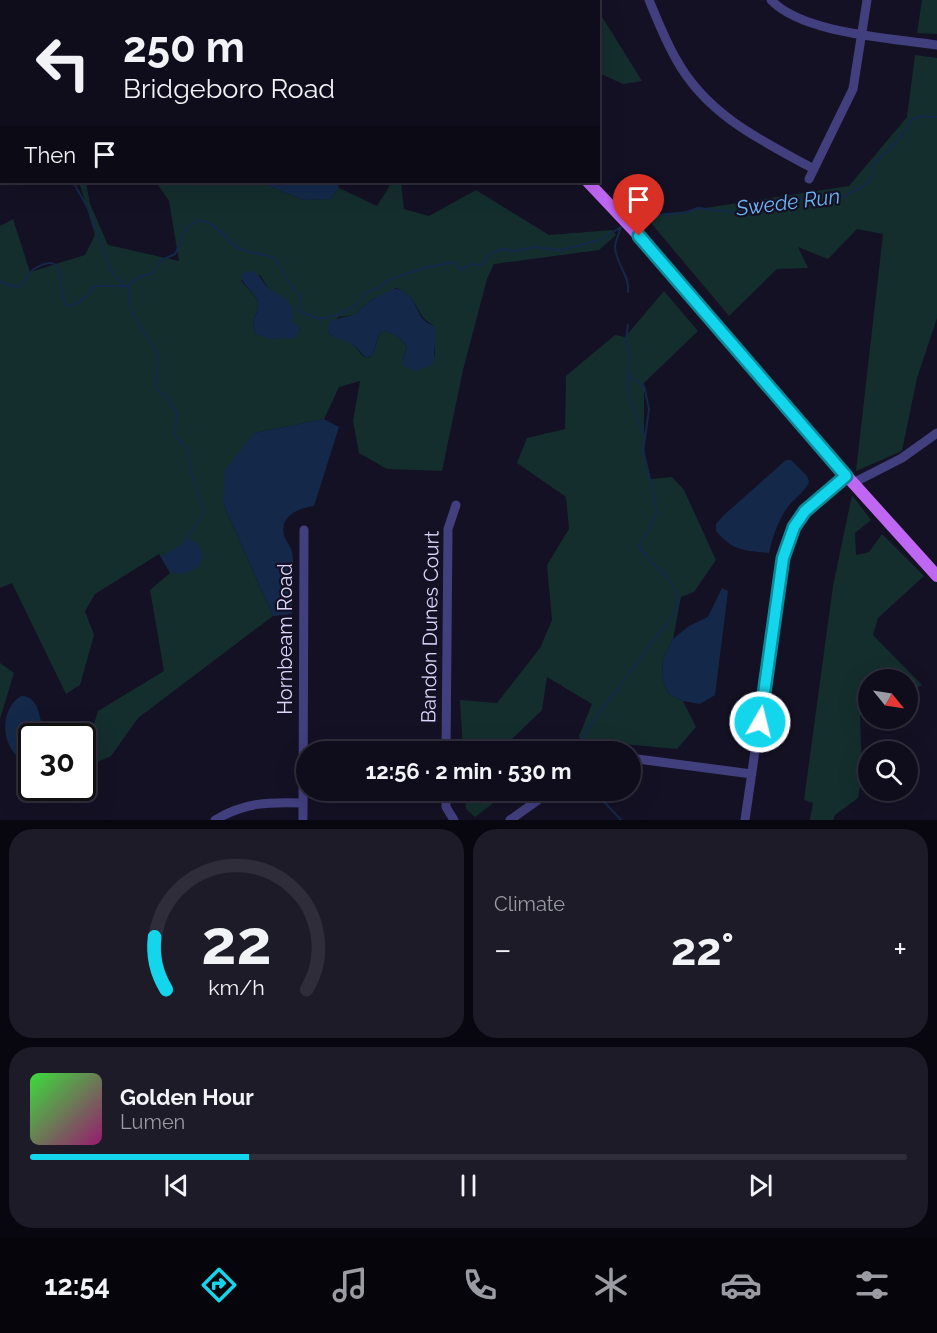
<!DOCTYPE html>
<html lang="en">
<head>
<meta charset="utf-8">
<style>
	body { margin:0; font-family:Raleway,sans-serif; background:#1d1b28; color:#f1f3f6; height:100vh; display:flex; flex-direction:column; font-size:22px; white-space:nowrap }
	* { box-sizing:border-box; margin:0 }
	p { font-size:20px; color:#9b9ca3 }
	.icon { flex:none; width:33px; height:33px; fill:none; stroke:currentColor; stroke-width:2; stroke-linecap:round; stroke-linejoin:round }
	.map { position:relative; height:820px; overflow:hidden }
	.sheet { display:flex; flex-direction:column; gap:9px; padding:9px; background:#08070f; flex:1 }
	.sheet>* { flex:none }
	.top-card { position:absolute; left:0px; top:0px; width:600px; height:183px; box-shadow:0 6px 24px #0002,0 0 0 2px #2f2d3a; background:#0f0d1b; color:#f1f3f6; overflow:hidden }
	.needle { width:39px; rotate:120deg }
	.buttons { position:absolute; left:858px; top:669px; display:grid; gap:12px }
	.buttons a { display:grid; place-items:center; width:60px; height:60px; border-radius:50%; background:#0f0d1b; box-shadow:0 6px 24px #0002,0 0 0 2px #2f2d3a; font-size:30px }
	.speed { position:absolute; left:18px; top:723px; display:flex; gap:12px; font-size:30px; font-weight:700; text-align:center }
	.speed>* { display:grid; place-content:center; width:78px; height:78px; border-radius:50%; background:#0f0d1b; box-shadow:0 6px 24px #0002,0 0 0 2px #2f2d3a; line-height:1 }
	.speed .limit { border:3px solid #111; border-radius:9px; background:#fff; color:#111 }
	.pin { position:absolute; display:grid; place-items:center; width:51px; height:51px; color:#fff; margin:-62px -26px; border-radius:50% 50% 50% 0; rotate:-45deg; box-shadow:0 0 6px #0007 }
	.pin .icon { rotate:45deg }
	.me { position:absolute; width:66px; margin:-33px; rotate:8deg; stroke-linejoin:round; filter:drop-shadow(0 0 4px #0008) }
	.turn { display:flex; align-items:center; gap:21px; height:126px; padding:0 24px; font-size:27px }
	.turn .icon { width:78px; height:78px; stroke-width:2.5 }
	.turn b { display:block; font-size:42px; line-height:51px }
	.then { display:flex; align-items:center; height:57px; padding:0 24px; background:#0003; gap:12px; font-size:22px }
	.big { font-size:45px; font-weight:700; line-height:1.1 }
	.sheet .widget { flex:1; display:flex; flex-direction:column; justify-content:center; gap:9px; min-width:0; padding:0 21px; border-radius:24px; background:#1d1b28 }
	.sheet .dial { align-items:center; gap:0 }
	.dial svg { height:156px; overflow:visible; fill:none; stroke:#2f2d3a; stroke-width:7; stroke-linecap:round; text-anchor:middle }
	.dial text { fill:#f1f3f6; stroke:none }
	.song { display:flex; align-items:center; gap:18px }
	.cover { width:72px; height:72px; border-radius:9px; background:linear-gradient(135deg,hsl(120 70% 55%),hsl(320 70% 35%)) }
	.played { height:6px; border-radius:3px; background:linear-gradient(90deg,#13d5ec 25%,#2f2d3a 25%) }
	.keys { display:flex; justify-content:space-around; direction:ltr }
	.heat { display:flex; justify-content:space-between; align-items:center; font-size:33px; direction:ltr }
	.sheet .tiles { flex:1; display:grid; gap:9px; grid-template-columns:1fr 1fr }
	.widget:last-child { grid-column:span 2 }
	.trip { position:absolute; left:296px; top:741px; width:345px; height:60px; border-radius:30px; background:#0f0d1b; box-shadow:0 6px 24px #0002,0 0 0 2px #2f2d3a; font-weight:700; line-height:60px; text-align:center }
	.tab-bar { display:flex; height:96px; justify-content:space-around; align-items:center; background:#06050b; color:#9b9ca3 }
	.tab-bar .icon { width:42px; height:42px }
	.tab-bar .selected { color:#13d5ec }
	.tab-bar b { font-size:27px; color:#f1f3f6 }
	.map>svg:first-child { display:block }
	.green { fill:#142e2d; fill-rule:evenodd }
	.water { fill:#14294a }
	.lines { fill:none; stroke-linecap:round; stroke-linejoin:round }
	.stream { stroke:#14294a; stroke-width:2 }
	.minor { stroke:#423f7f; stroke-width:9 }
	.major { stroke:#bf67f3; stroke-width:12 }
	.route-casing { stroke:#0c8a99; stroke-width:15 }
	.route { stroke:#13d5ec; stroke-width:10 }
	.labels { text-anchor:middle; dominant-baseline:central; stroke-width:4.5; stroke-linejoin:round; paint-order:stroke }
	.street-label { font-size:20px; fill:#dbd7fc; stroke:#141124 }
	.water-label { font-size:21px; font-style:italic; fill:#6db5f3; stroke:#141124 }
</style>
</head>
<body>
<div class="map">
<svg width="937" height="820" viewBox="0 0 937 820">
	<rect width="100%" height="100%" fill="#141124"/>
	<path class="green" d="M922,0H937V34L917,33Z
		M599,12L642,81L623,84L599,73Z
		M915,55L937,58V318L917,378L902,451L856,471L883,234L857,229L828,259L798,247L808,268L777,269L729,316L646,217L849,186L907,117Z
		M79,182H86L90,204L108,245L179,261L169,201L156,182H259L304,200L330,199L339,188L377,206L392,182H401L404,209L429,216L476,190L549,235L612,230L616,235L599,250L494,264L487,279L463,370L442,471L387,469L359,453L353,421L360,381L339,387L324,419L254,433L223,503L273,616L138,718L111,756L95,763L86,750L98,711L164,671L150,590L170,573L159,554L95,594L85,611L94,635L80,685L66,694L12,583L0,588V226L13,219L30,272L85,255L95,235ZM260,275C263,279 265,285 269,288C283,300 294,299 293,322L300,329L275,339L256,334C249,317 258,317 258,305C258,295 245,288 241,280ZM396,288C418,294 415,317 433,325L435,355L423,368L403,366V360L407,347C402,339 393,332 383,331L379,334L374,352L369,358C360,356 360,352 355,346C348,339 335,340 328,332L338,317L353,315L371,300Z
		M664,291L698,331L644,383V449L651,479L672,477L684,490L716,560L694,592L681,597L673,639L663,659L662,678L668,693L683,701L696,727L677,749L601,742L587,751H584L579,736L592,704L547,677L542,710L505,746L504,751H463L460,700L497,703L540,648L552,620L547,565L569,529L566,497L517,463L527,438L565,429L566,376L615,335L625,337Z
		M852,495L871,520L855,533L856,555L869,552L882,534L924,576L878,618L873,635L922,685L908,692V680H868V711L860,715L862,774L858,798L835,815L833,820H810L813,803L804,800L833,586Z
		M0,663L14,673L0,719Z
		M465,791H495L492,804L475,817L466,809Z"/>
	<path class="water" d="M259,182H338L339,188L330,199L304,200Z
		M252,271C262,275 262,283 269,288C283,298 296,301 293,322L300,327L296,338L270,339L256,334C249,317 258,318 258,305C258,293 242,287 241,275L245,272Z
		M393,289C412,288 414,307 423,319C426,323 431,324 435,327L434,361L430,365L416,371L403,366V360L407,347C402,339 393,332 383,331L379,334L373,354L368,358C360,355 359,348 352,344C344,339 335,340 328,332L329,324L332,320L353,315L371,300Z
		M324,419L339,427L314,506C299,508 279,516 284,535C285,541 291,546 292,552C295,565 292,599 292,614L273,616L223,503L225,470L254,433Z
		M786,460H791L807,476L809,482C804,493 794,498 787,508C778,521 772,538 769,553C744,550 734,552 716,531V524L724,515Z
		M189,539C214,550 200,580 170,572L161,557Z
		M722,588L728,591L715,695L700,704L683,701L668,693L662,678L663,659L673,639L689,626L708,617Z
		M21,696C41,696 39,722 45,736H32L31,758L27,757L20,759C0,743 0,709 21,696Z"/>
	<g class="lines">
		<path class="stream" d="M0,65L2,67
			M73,182L89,210L110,268L118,280L123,281V288
			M636,221L666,214L685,213L698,208L733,212L751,211L799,200L806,196L843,197L863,187L874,175L872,166L897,142L912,120L922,116L937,117
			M621,227C619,233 616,240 615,246C615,263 630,275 628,292
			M0,281L9,285L19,287C26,282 27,274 34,269C71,247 55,292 67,306C80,306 87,295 95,286H128L139,277L153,273L162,260L175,254C180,246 182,235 187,229C207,205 225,241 240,249C251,254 264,252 276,259L290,284L301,296L300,311L319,319L337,315L356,305L367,292L380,287L389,280L424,268L454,262L461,270L471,264L481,265L491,254L502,249L517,251L533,247L562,250L600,240L621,227
			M129,286V302L133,313L158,354L156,388L170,401L177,413L175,435L186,448L194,482L204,510V513L183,543
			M628,325L626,338L630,357L628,380L629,397L644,435
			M577,752L589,727L673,615C691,582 651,570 639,546L652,525L657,510L643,452L649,409L644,386L632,378L629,373
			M593,790L621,820"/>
		<path class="minor" d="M149,0L150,2
			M649,0C657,19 665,40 676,59C706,114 760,140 814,169
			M771,0C803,34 892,38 937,45
			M111,2L112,0
			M809,179L853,89L867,0
			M853,483L902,458L937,433
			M446,752L448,529L456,505
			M630,758L752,774
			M446,790V807L454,820
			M215,820C245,802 269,802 302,803
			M303,820L304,530
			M510,820L552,790
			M745,820L783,558L793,527L805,511L846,476"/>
		<path class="major" d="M411,0L413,2
			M588,182L639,236L800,424L937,576"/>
	</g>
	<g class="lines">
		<defs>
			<path id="route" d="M639,236L846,476L805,511L794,527L783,558L760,722"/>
		</defs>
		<use href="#route" class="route-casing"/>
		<use href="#route" class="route"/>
	</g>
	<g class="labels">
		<g class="street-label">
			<text transform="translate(430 627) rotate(-89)">Bandon Dunes Court</text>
			<text transform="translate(285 639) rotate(-90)">Hornbeam Road</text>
		</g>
		<g class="water-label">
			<text transform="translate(788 202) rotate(-7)">Swede Run</text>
		</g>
	</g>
</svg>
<div class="buttons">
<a><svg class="needle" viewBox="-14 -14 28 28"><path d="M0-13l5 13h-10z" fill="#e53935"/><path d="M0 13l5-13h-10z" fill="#9b9ca3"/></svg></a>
<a><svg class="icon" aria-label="search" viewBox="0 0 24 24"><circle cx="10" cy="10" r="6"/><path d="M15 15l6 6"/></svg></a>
</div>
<div class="speed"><div class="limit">30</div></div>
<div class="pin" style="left:639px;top:236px;background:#d93025"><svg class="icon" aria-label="arrive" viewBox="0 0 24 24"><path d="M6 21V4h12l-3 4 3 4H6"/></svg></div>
<svg class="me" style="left:760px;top:722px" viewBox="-20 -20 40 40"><circle r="17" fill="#13d5ec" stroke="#fff" stroke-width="3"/><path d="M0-11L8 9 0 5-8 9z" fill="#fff"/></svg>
<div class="trip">12:56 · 2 min · 530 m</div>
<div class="top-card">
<div class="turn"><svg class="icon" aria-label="left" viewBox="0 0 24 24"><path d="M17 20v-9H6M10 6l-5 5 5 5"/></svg><div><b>250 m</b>Bridgeboro Road</div></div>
<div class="then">Then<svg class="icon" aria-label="arrive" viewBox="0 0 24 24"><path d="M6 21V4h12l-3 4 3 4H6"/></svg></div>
</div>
</div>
<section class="sheet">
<div class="tiles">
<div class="widget dial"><svg viewBox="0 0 100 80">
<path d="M14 69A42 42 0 1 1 86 69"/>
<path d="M14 69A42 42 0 0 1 8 42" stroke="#13d5ec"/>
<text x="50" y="56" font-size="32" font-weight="700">22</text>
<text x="50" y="72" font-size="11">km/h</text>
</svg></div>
<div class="widget"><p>Climate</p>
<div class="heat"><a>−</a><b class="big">22°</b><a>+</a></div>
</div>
<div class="widget">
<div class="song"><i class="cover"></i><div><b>Golden Hour</b><p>Lumen</p></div></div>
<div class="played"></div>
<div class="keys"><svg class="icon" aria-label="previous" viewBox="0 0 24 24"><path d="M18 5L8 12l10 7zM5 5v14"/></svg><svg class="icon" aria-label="pause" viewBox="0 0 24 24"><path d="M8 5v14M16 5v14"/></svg><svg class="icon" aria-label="next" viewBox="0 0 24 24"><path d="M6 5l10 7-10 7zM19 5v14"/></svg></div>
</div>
</div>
</section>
<nav class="tab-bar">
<b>12:54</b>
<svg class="icon selected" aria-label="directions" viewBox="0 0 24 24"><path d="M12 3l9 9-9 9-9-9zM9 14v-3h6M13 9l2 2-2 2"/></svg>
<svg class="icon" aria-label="music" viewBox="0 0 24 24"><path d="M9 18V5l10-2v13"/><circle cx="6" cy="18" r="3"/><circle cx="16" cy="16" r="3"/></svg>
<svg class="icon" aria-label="phone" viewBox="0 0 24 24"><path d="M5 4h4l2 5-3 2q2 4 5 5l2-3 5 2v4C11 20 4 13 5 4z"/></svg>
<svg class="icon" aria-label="climate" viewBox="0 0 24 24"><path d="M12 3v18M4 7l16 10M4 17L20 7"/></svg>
<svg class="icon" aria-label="car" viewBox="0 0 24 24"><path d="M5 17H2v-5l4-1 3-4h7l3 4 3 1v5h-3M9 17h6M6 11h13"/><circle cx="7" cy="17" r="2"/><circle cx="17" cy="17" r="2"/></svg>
<svg class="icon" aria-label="filters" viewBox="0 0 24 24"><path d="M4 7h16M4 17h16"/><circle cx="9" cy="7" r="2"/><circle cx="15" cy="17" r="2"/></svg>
</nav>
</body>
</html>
